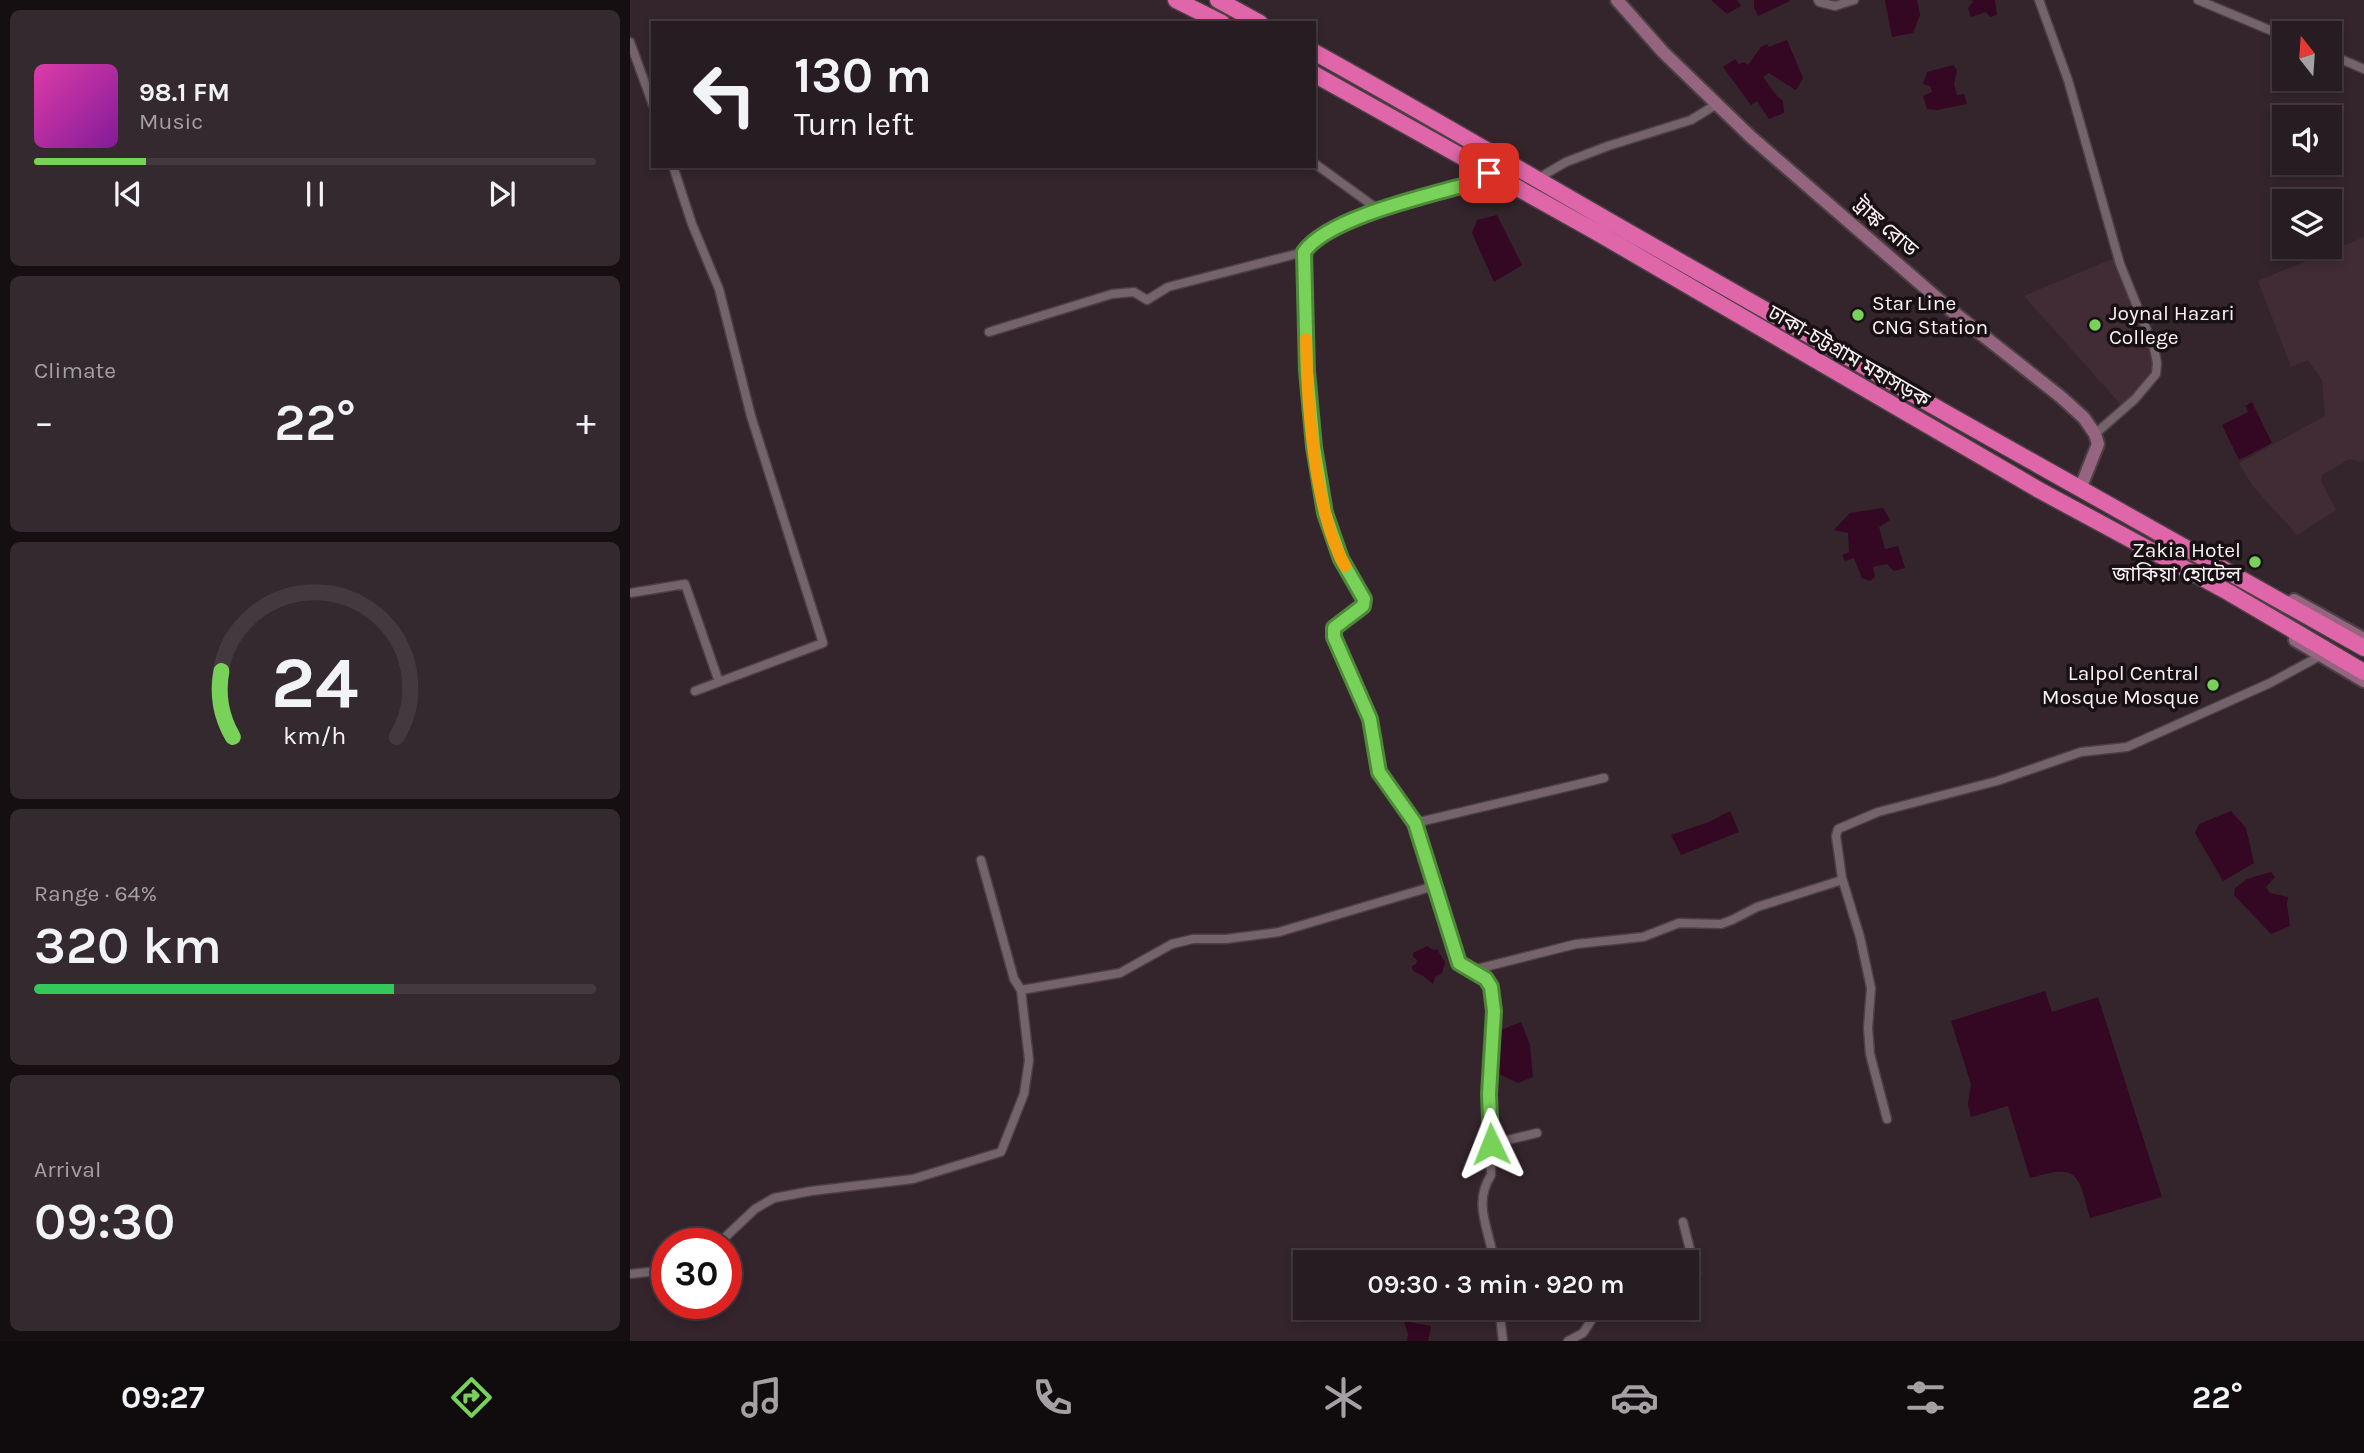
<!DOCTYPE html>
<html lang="en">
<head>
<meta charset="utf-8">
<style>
	body { margin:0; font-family:Karla,"Noto Sans Bengali",sans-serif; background:#33292e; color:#f1f3f6; height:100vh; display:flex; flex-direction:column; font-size:26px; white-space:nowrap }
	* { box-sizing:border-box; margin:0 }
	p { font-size:23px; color:#a4a1a5 }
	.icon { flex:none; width:38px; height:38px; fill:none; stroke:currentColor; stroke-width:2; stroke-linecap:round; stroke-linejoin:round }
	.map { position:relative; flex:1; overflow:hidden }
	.sheet { display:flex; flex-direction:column; gap:10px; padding:10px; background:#150f12; width:630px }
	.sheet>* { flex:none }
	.top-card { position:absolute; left:21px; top:21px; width:665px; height:147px; border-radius:0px; box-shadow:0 4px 10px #0003,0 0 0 2px #433a3f; background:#271c21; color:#f1f3f6; overflow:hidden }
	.needle { width:46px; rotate:343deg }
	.buttons { position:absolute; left:1642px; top:21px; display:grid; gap:14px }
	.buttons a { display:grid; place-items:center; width:70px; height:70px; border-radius:0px; background:#271c21; box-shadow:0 4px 10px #0003,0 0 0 2px #433a3f; font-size:35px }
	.speed { position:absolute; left:21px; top:1228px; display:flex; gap:14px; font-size:35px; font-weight:700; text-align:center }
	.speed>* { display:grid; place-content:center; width:91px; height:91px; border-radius:50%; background:#271c21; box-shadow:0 4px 10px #0003,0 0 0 2px #433a3f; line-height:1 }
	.speed .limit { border:10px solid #d22; background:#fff; color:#111 }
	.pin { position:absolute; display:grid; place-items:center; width:60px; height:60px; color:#fff; margin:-30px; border-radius:14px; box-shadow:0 4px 10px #0006 }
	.me { position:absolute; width:77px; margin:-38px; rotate:358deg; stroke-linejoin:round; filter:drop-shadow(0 0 5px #0008) }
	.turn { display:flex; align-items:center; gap:24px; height:147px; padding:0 28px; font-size:32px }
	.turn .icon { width:91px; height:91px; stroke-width:2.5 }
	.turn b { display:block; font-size:49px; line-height:60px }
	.big { font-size:52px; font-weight:600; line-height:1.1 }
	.sheet .tile { flex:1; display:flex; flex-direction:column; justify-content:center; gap:10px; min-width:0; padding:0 24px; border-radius:10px; background:#33292e }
	.sheet .dial { align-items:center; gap:0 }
	.dial svg { height:182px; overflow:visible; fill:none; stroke:#433a3f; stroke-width:7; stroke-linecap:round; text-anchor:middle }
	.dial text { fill:#f1f3f6; stroke:none }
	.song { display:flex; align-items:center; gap:21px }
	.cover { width:84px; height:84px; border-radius:10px; background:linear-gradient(135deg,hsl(320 70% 55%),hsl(290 70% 35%)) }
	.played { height:7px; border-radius:4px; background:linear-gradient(90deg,#78d158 20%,#433a3f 20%) }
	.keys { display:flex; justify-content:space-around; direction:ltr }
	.heat { display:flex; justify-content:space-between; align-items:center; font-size:38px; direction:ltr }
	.charge { height:10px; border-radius:5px; background:linear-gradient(90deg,#34c759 64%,#433a3f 0) }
	.trip { position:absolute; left:663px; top:1250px; width:406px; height:70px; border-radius:0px; background:#271c21; box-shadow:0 4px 10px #0003,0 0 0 2px #433a3f; font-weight:600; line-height:70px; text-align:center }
	.tab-bar { display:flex; height:112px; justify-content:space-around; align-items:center; background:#100b0d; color:#a4a1a5 }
	.tab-bar .icon { width:49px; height:49px }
	.tab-bar .active { color:#78d158 }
	.tab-bar b { font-size:32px; color:#f1f3f6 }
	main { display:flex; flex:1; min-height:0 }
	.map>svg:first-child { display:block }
	.built { fill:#412c36 }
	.water { fill:#340722 }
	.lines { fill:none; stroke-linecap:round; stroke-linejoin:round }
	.street-casing { stroke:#4c4046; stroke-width:11 }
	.secondary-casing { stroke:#4c4046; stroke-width:16 }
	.highway-casing { stroke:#4c4046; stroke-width:19 }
	.street { stroke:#75636b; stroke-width:8 }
	.secondary { stroke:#95647e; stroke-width:12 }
	.highway { stroke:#df66a9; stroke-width:16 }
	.route-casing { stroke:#4e8839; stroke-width:18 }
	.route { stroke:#78d158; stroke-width:12 }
	.slow { stroke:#f59e0b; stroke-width:12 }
	.poi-dot { fill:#78d158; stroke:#171114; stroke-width:2.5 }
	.labels { text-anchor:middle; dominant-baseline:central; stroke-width:7; stroke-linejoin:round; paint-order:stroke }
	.street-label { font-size:21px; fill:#fcf1f6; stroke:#171114 }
	.poi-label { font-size:21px; fill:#fcf1f6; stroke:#171114; text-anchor:start }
</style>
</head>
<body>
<main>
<section class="sheet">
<div class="tile">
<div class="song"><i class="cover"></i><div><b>98.1 FM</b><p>Music</p></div></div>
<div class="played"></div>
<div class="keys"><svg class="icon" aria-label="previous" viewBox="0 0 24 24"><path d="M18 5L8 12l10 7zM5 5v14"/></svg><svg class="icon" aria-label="pause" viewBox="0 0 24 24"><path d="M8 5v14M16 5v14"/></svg><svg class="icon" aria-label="next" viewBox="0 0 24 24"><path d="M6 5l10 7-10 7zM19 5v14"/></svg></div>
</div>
<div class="tile"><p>Climate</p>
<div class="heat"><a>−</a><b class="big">22°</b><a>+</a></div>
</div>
<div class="tile dial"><svg viewBox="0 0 100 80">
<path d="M14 69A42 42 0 1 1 86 69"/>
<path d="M14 69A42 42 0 0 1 9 40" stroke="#78d158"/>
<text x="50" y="56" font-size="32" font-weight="700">24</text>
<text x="50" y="72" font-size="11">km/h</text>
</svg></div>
<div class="tile"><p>Range · 64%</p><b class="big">320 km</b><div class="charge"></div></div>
<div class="tile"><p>Arrival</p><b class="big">09:30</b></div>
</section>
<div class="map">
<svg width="1734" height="1341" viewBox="0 0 1734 1341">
	<rect width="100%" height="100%" fill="#34252c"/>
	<path class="built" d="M1734,237V460L1731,462L1720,459L1693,474L1691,481L1706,510L1667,535L1622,485L1609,463L1695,416L1692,380L1678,360L1661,367L1628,281Z
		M1484,258L1522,353L1523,372L1493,407L1394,296Z"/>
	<path class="water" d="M1081,0H1107L1111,6L1097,14Z
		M1124,0H1159L1160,1L1128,16L1124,7Z
		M1255,0H1287L1290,15L1283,33L1262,37Z
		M1339,0H1365L1367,15L1360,17L1356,12L1341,17L1338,8L1344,1Z
		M1157,40L1173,78L1166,90L1139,73L1133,77L1147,96L1153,101L1154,113L1139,119L1127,101L1121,105L1093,67L1105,59L1109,64L1114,62L1118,65L1131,47L1137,44L1139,47Z
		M1323,65L1327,70L1324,84L1327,95L1334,94L1337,104L1307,110L1297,109L1293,96L1302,92L1300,86L1293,84L1297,72Z
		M867,215L892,265L864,282L842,233L847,220Z
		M1622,402L1642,443L1609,460L1592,425L1618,412L1615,406Z
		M1253,508L1260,520L1249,527L1255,549L1268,546L1275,568L1264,571L1257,564L1243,567L1245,577L1240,581L1232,578L1224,558L1215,561L1212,555L1219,552L1218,533L1204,530L1220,513Z
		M1100,811L1109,832L1051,855L1041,835L1079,822Z
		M1601,811L1616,828L1624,863L1593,881L1565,833L1569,824Z
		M1641,872L1645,877L1636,887L1640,893L1658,897L1657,904L1660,926L1641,934L1604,895L1605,888L1617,879Z
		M797,946L803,950L807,949L815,962L812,973L805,977L803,984L793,976L783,971L782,966L786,964L787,960L783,957V953Z
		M1415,991L1422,1012L1468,997L1532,1197L1460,1218C1448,1174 1449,1163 1400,1178L1378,1106L1341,1117L1338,1104L1341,1084L1321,1021Z
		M891,1022L900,1045L903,1077L888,1083L867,1073L869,1031Z
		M774,1321L801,1326L798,1341H777L778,1334Z"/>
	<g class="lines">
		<defs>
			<path id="street" d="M1188,0L1189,2L1205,6L1224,0
				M1409,0L1438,80L1490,264L1524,348L1527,363L1526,374L1505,399L1465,434
				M1568,0L1654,36
				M0,42L23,105
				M1699,54L1734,69
				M684,163L749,210
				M43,166L62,224L89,289L121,416L193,643L65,691
				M859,173L849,181C806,194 699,216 674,252L677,371L684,447L695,513L711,559L734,599L732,606L704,627V637L740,719L749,772L785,823L829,963L856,979L861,987L864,1011L859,1094L861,1175C842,1205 860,1230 864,1262
				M907,179L936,162L978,146L1061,120L1087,104
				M359,332L482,294L504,292L517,300L538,287L674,252
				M0,593L55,584L89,682
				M785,823L974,778
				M1212,878L1230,937L1241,988L1238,1028L1240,1054L1257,1119
				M839,971L946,944L1013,937L1049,923L1091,924L1102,920L1127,907L1209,881L1212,878L1206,836L1208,829L1248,812L1367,781L1451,752L1497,747L1640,683L1690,656
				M391,990L490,973L542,944L563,939H596L649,932L804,886
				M861,1144L907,1133
				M1053,1222L1066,1273L1061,1290L1057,1291
				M88,1244L125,1209L144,1198L181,1191L283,1179L371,1152L394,1094L399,1060L391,990L384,979L351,860
				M0,1274L37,1270
				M869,1307L873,1341
				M938,1341L953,1333L970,1307"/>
			<path id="secondary" d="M987,0L1033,52L1121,137L1322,311L1431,397L1454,418L1465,434L1468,444L1450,489
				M1664,600L1734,639
				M1665,640L1734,681"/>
			<path id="highway" d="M546,0L592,23
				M588,0L630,23
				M684,52C791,111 895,173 1000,233C1244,373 1488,511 1734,648
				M684,74L968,233L1409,490L1598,592L1734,672"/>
		</defs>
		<use href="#street" class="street-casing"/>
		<use href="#secondary" class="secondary-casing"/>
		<use href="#highway" class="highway-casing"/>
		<use href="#street" class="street"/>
		<use href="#secondary" class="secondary"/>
		<use href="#highway" class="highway"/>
	</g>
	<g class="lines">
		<defs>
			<path id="route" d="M859,173L849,181C806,194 699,216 674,252L677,371L684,447L695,513L711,559L734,599L733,606L704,628V637L740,719L749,772L785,823L829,963L856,979L861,987L864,1011L859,1094L861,1144"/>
		</defs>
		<use href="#route" class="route-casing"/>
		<use href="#route" class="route"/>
		<path class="slow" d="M676,339C677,403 684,511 715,566"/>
	</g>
	<g class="poi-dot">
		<circle cx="1228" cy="315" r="7"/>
		<circle cx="1465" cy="325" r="7"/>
		<circle cx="1625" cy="562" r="7"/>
		<circle cx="1583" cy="685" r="7"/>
	</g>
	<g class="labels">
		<g class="street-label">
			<text transform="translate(1256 227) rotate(41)">ট্রাঙ্ক রোড</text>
			<text transform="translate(1219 356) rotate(30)">ঢাকা-চট্টগ্রাম মহাসড়ক</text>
		</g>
		<g class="poi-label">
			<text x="1242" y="303">Star Line<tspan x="1242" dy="24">CNG Station</tspan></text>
			<text x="1479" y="313">Joynal Hazari<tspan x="1479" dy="24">College</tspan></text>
			<text x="1611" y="550" text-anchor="end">Zakia Hotel<tspan x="1611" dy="24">জাকিয়া হোটেল</tspan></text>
			<text x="1569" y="673" text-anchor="end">Lalpol Central<tspan x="1569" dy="24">Mosque Mosque</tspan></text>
		</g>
	</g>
</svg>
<div class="buttons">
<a><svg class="needle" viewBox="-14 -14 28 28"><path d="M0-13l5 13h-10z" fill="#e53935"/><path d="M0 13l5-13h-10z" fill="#a4a1a5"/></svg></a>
<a><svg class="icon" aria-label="sound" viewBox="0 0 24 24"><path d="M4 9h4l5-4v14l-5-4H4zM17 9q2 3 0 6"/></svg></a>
<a><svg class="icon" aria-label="layers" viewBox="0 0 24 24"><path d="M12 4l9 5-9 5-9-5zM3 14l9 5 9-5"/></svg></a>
</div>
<div class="speed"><div class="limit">30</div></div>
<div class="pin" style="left:859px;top:173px;background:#d93025"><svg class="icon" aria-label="arrive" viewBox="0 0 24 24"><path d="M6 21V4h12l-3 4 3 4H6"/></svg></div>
<svg class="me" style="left:861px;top:1144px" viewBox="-20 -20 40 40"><path d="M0-17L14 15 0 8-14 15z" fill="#78d158" stroke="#fff" stroke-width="4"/></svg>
<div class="trip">09:30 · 3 min · 920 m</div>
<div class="top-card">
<div class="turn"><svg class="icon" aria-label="left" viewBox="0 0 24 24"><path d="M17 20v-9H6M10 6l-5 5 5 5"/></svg><div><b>130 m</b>Turn left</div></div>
</div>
</div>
</main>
<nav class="tab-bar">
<b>09:27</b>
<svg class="icon active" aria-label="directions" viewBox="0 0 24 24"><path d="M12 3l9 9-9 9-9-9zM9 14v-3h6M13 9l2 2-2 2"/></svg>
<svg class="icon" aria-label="music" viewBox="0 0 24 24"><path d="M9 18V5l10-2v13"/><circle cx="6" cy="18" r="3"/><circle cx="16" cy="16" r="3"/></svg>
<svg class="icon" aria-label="phone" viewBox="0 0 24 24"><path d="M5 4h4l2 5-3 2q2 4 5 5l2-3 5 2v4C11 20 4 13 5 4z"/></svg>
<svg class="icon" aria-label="climate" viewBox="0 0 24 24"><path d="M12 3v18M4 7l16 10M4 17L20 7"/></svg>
<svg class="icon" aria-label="car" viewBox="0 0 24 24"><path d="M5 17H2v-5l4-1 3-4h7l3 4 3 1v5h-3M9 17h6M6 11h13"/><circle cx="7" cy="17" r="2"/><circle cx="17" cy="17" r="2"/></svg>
<svg class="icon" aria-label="filters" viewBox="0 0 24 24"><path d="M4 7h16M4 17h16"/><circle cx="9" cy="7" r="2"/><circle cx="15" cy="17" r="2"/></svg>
<b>22°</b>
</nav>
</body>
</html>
